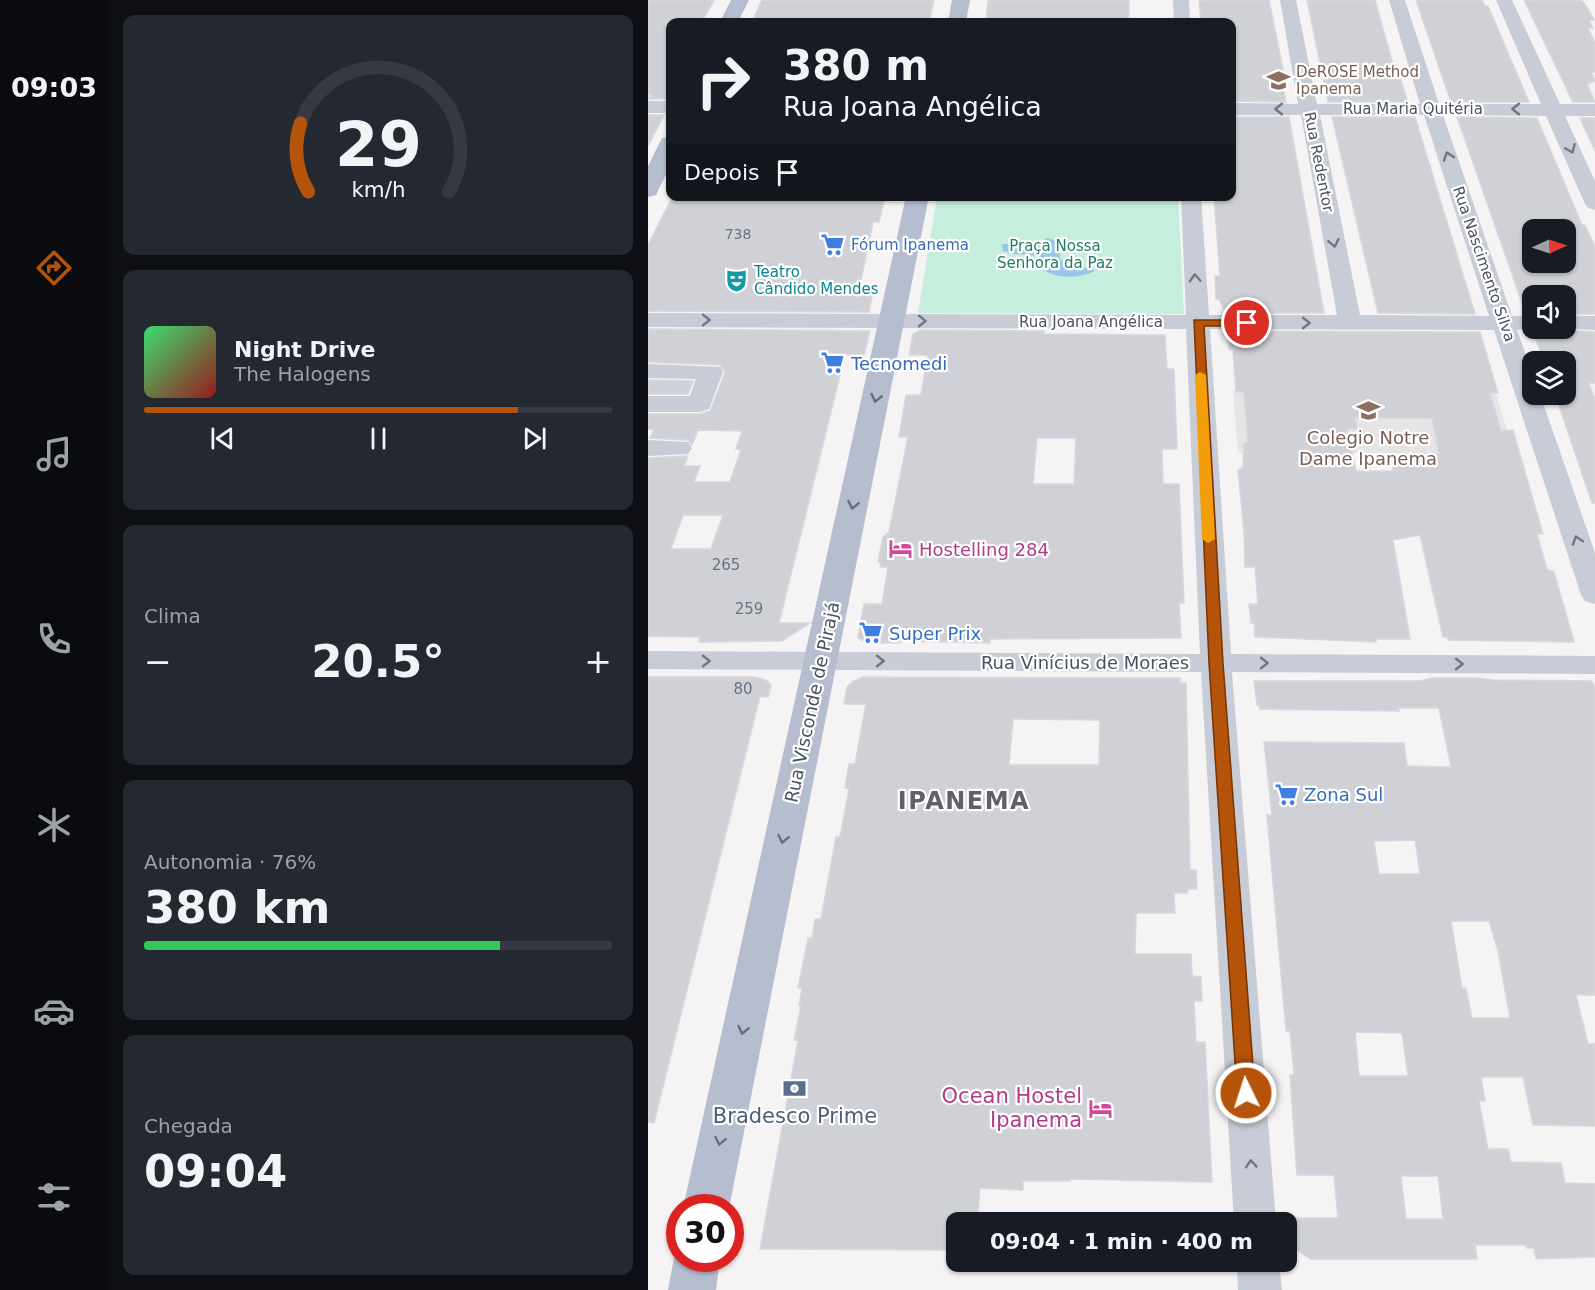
<!DOCTYPE html>
<html lang="pt">
<head>
<meta charset="utf-8">
<style>
	body { margin:0; font-family:"DejaVu Sans",sans-serif; background:#242831; color:#f1f3f6; height:100vh; display:flex; flex-direction:column; font-size:22px; white-space:nowrap }
	* { box-sizing:border-box; margin:0 }
	p { font-size:20px; color:#9ea1a6 }
	.icon { flex:none; width:33px; height:33px; fill:none; stroke:currentColor; stroke-width:2; stroke-linecap:round; stroke-linejoin:round }
	.map { position:relative; flex:1; overflow:hidden }
	.drawer { display:flex; flex-direction:column; gap:15px; padding:15px; background:#0d0f14; width:540px }
	.drawer>* { flex:none }
	.banner { position:absolute; left:18px; top:18px; width:570px; height:183px; border-radius:12px; box-shadow:0 2px 4px #0004; background:#171b24; color:#f1f3f6; overflow:hidden }
	.needle { width:39px; rotate:87deg }
	.buttons { position:absolute; left:874px; top:219px; display:grid; gap:12px }
	.buttons a { display:grid; place-items:center; width:54px; height:54px; border-radius:12px; background:#171b24; box-shadow:0 2px 4px #0004; font-size:30px }
	.speed { position:absolute; left:18px; top:1194px; display:flex; gap:12px; font-size:30px; font-weight:700; text-align:center }
	.speed>* { display:grid; place-content:center; width:78px; height:78px; border-radius:50%; background:#171b24; box-shadow:0 2px 4px #0004; line-height:1 }
	.speed .limit { border:9px solid #d22; background:#fff; color:#111 }
	.pin { position:absolute; display:grid; place-items:center; width:51px; height:51px; color:#fff; margin:-26px; border:3px solid #fff; border-radius:50%; box-shadow:0 2px 6px #0007 }
	.me { position:absolute; width:66px; margin:-33px; rotate:356deg; stroke-linejoin:round; filter:drop-shadow(0 0 4px #0008) }
	.turn { display:flex; align-items:center; gap:21px; height:126px; padding:0 18px; font-size:27px }
	.turn .icon { width:78px; height:78px; stroke-width:2.5 }
	.turn b { display:block; font-size:42px; line-height:51px }
	.then { display:flex; align-items:center; height:57px; padding:0 18px; background:#0003; gap:12px; font-size:22px }
	.big { font-size:45px; font-weight:700; line-height:1.1 }
	.drawer .tile { flex:1; display:flex; flex-direction:column; justify-content:center; gap:9px; min-width:0; padding:0 21px; border-radius:12px; background:#242831 }
	.drawer .dial { align-items:center; gap:0 }
	.dial svg { height:156px; overflow:visible; fill:none; stroke:#363941; stroke-width:7; stroke-linecap:round; text-anchor:middle }
	.dial text { fill:#f1f3f6; stroke:none }
	.song { display:flex; align-items:center; gap:18px }
	.cover { width:72px; height:72px; border-radius:9px; background:linear-gradient(135deg,hsl(140 70% 55%),hsl(0 70% 35%)) }
	.played { height:6px; border-radius:3px; background:linear-gradient(90deg,#b45309 80%,#363941 80%) }
	.keys { display:flex; justify-content:space-around; direction:ltr }
	.heat { display:flex; justify-content:space-between; align-items:center; font-size:33px; direction:ltr }
	.charge { height:9px; border-radius:4px; background:linear-gradient(90deg,#34c759 76%,#363941 0) }
	.trip { position:absolute; left:298px; top:1212px; width:351px; height:60px; border-radius:12px; background:#171b24; box-shadow:0 2px 4px #0004; font-weight:700; line-height:60px; text-align:center }
	main { display:flex; flex:1; min-height:0 }
	.dock { display:flex; flex-direction:column; width:108px; justify-content:space-around; align-items:center; background:#090b0e; color:#9ea1a6 }
	.dock .icon { width:42px; height:42px }
	.dock .active { color:#b45309 }
	.dock b { font-size:27px; color:#f1f3f6 }
	.map>svg:first-child { display:block }
	.education { fill:#e6e4e4 }
	.green { fill:#c6eedd }
	.water { fill:#96c6e8 }
	.building { fill:#d0d1d6; stroke:#d7d8dd; stroke-width:1.5; fill-rule:evenodd }
	.lines { fill:none; stroke-linecap:round; stroke-linejoin:round }
	.minor { fill:#c8ccd6; fill-rule:evenodd }
	.major { fill:#b5bdcf; fill-rule:evenodd }
	.oneway { stroke:#707783 }
	.oneway2 { stroke:#666d7b }
	.route { fill:#b45309; stroke:#753606; stroke-width:1.5 }
	.slow { fill:#f59e0b }
	.labels { text-anchor:middle; dominant-baseline:central; stroke-width:4.5; stroke-linejoin:round; paint-order:stroke }
	.far-number-label { font-size:14px; fill:#6c727d }
	.far-education-label { font-size:15px; fill:#785e54; stroke:#fff; text-anchor:start }
	.far-street-label { font-size:15px; fill:#4b525f; stroke:#fff }
	.far-shop-label { font-size:15px; fill:#366cbe; stroke:#fff; text-anchor:start }
	.far-park-label { font-size:15px; fill:#1e7e61; stroke:#fff }
	.far-culture-label { font-size:15px; fill:#0d838f; stroke:#fff; text-anchor:start }
	.number-label { font-size:15px; fill:#6c727d }
	.shop-label { font-size:18px; fill:#366cbe; stroke:#fff; text-anchor:start }
	.education-label { font-size:18px; fill:#785e54; stroke:#fff }
	.hotel-label { font-size:18px; fill:#b23c85; stroke:#fff; text-anchor:start }
	.street-label { font-size:18px; fill:#4b525f; stroke:#fff }
	.near-hotel-label { font-size:21px; fill:#b23c85; stroke:#fff; text-anchor:end }
	.near-service-label { font-size:21px; fill:#4e5e75; stroke:#fff }
	.district-label { font-size:24px; font-weight:bold; letter-spacing:1.5px; fill:#5f6167; stroke:#fff }
</style>
</head>
<body>
<main>
<nav class="dock">
<b>09:03</b>
<svg class="icon active" aria-label="directions" viewBox="0 0 24 24"><path d="M12 3l9 9-9 9-9-9zM9 14v-3h6M13 9l2 2-2 2"/></svg>
<svg class="icon" aria-label="music" viewBox="0 0 24 24"><path d="M9 18V5l10-2v13"/><circle cx="6" cy="18" r="3"/><circle cx="16" cy="16" r="3"/></svg>
<svg class="icon" aria-label="phone" viewBox="0 0 24 24"><path d="M5 4h4l2 5-3 2q2 4 5 5l2-3 5 2v4C11 20 4 13 5 4z"/></svg>
<svg class="icon" aria-label="climate" viewBox="0 0 24 24"><path d="M12 3v18M4 7l16 10M4 17L20 7"/></svg>
<svg class="icon" aria-label="car" viewBox="0 0 24 24"><path d="M5 17H2v-5l4-1 3-4h7l3 4 3 1v5h-3M9 17h6M6 11h13"/><circle cx="7" cy="17" r="2"/><circle cx="17" cy="17" r="2"/></svg>
<svg class="icon" aria-label="filters" viewBox="0 0 24 24"><path d="M4 7h16M4 17h16"/><circle cx="9" cy="7" r="2"/><circle cx="15" cy="17" r="2"/></svg>
</nav>
<section class="drawer">
<div class="tile dial"><svg viewBox="0 0 100 80">
<path d="M14 69A42 42 0 1 1 86 69"/>
<path d="M14 69A42 42 0 0 1 10 34" stroke="#b45309"/>
<text x="50" y="56" font-size="32" font-weight="700">29</text>
<text x="50" y="72" font-size="11">km/h</text>
</svg></div>
<div class="tile">
<div class="song"><i class="cover"></i><div><b>Night Drive</b><p>The Halogens</p></div></div>
<div class="played"></div>
<div class="keys"><svg class="icon" aria-label="previous" viewBox="0 0 24 24"><path d="M18 5L8 12l10 7zM5 5v14"/></svg><svg class="icon" aria-label="pause" viewBox="0 0 24 24"><path d="M8 5v14M16 5v14"/></svg><svg class="icon" aria-label="next" viewBox="0 0 24 24"><path d="M6 5l10 7-10 7zM19 5v14"/></svg></div>
</div>
<div class="tile"><p>Clima</p>
<div class="heat"><a>−</a><b class="big">20.5°</b><a>+</a></div>
</div>
<div class="tile"><p>Autonomia · 76%</p><b class="big">380 km</b><div class="charge"></div></div>
<div class="tile"><p>Chegada</p><b class="big">09:04</b></div>
</section>
<div class="map">
<svg width="947" height="1290" viewBox="0 0 947 1290">
	<rect width="100%" height="100%" fill="#f5f3f3"/>
	<path class="education" d="M585,390L847,391L866,453H590Z"/>
	<path class="green" d="M289,197H530L536,314L270,313Z"/>
	<path class="water" d="M398,238L411,241L412,259L421,264L445,269L447,271C431,279 409,279 394,269L392,256L367,254L355,251L354,245C370,240 381,254 398,238Z"/>
	<path class="building" d="M0,0H66L54,22H22V99H0L3,94H0Z
		M114,0H286L281,22H104Z
		M343,0H481V22H338L340,1Z
		M551,0H621L638,84H634L638,102L584,101V22H553Z
		M659,0H727L749,79L752,78L760,102H680Z
		M768,0H834L837,6H840L881,102H803Z
		M876,0H933L939,7L946,20H941L945,28H940L947,43V72H943L947,81L939,84L947,102H925Z
		M0,115H16L0,146Z
		M584,117H641L676,313H578L571,299H568L567,276H572L566,196H584Z
		M684,117H767L827,314L730,313Z
		M809,117L889,118L934,225H937L947,247V314H918V296H885V314H878ZM885,230H918V262H885Z
		M932,118H947V151Z
		M25,196H237L231,222H225L212,285H226L221,312L0,311V245Z
		M893,328L947,332V383H941L947,400V503H944L907,394H918V362H896L885,331Z
		M0,329L222,331L216,355H197L131,623H162L134,641L51,642L52,637L0,636V458L40,456L36,466H52L46,482H82L93,449H88L94,431L50,430L44,445L40,440L2,438L6,429H0V414H52L62,411L77,373L72,365L0,362ZM35,515H75L63,549H23Z
		M272,330L396,331V334L517,335L519,369H526L529,449H514L515,484H531L536,603H531L533,638L342,639V643L252,641V643H219L210,638L216,604H234L240,567H232L233,562H230L235,537L241,532L260,437H251L258,395H273L280,355H261L265,334ZM389,438H428L426,484H385Z
		M579,331L832,332L850,393H842L853,431L865,430L895,534H889L899,569L906,572L926,642L800,640V637H795L772,535L745,540L762,639H727L728,642L607,637L606,623H603L601,604H610L607,567H597L596,532L590,470L595,467L596,443L600,442L596,392H588L585,350L581,349ZM707,418H784L791,454H752V456H745V471H708L699,429H709Z
		M0,380L45,381L40,394H0Z
		M0,677H107L118,680L123,685L120,697L112,696L6,1123L0,1122Z
		M215,677L532,678V683H538L542,870H548L549,889H539L540,893H526L527,913H488L487,954H543L544,976L553,977L554,1001H546L548,1042H557L564,1182L423,1179L422,1181H375V1190L332,1188L330,1213H311L309,1250L112,1249L150,1040H146L153,1006H151L154,988H150L160,938H164L167,919H173L188,837H192L201,789L197,788L201,764H207L218,704H196L199,687L204,682ZM365,719L452,720L451,765H361Z
		M784,678H831L844,680L944,681L947,689V995H928L940,1044H947V1126L885,1125L875,1077H833L837,1101H831L840,1149H860L863,1162L913,1163L917,1183L947,1184V1257L888,1259L886,1248H879V1245H827L829,1259H663L647,1249L645,1218H690L686,1175H649L642,1075H646L642,1031H638L626,895L619,815H624L616,742L756,743L759,766L803,767L791,708H750L751,711L612,709L611,704L609,705L606,681H772ZM767,840L772,874H731L726,841ZM803,921H841L850,951L862,1018H824L818,988H814ZM707,1032L754,1033L760,1076H711ZM753,1176H790L795,1219H758Z"/>
	<g class="lines">
		<path class="minor" d="M525,0H541L542,22H526Z
			M632,0H648L669,104H772L741,0H757L791,104H893L848,0H864L912,104H947V116H917L947,181V210L940,208L937,204L898,116L795,115L864,316H885V328H891L869,330L885,375V394H892L947,553V604L937,601L933,595L846,330L562,329L583,654L947,656V674L584,672L628,1222H586L553,672L0,669V651L552,654L538,329L0,327V313L538,315L533,196H553L561,315H689L653,115H584V103L650,104ZM672,115H776L841,316L712,315Z
			M0,101H22V113H0Z
			M918,316H947V330L912,328H918Z
			M0,364L72,367L75,372L61,409L52,412H0V396H42L48,379L0,378Z
			M0,440L40,442L44,448L40,454L0,456Z
			M589,1262H631L634,1290H590Z"/>
		<path class="major" d="M83,0H101L90,22H72Z
			M304,0H322L318,22H300Z
			M22,137V166L8,195L0,197V166L14,138Z
			M258,196H281L81,1208H35Z
			M32,1246V1258H72L68,1290H20L26,1258Z"/>
	</g>
	<defs><path id="oneway-chevron" d="M-2-3.5L2.5 0L-2 3.5" fill="none" stroke-width="1.6" stroke-linecap="round" stroke-linejoin="round" transform="scale(1.5)"/></defs>
	<g class="oneway">
		<use href="#oneway-chevron" transform="translate(631 109) rotate(-180)"/>
		<use href="#oneway-chevron" transform="translate(868 109) rotate(-180)"/>
		<use href="#oneway-chevron" transform="translate(923 149) rotate(67)"/>
		<use href="#oneway-chevron" transform="translate(800 156) rotate(-109)"/>
		<use href="#oneway-chevron" transform="translate(686 243) rotate(79)"/>
		<use href="#oneway-chevron" transform="translate(547 278) rotate(-93)"/>
		<use href="#oneway-chevron" transform="translate(58 320)"/>
		<use href="#oneway-chevron" transform="translate(274 321) rotate(1)"/>
		<use href="#oneway-chevron" transform="translate(658 323)"/>
		<use href="#oneway-chevron" transform="translate(929 540) rotate(-108)"/>
		<use href="#oneway-chevron" transform="translate(58 661)"/>
		<use href="#oneway-chevron" transform="translate(232 661)"/>
		<use href="#oneway-chevron" transform="translate(616 663)"/>
		<use href="#oneway-chevron" transform="translate(811 664)"/>
		<use href="#oneway-chevron" transform="translate(603 1164) rotate(-94)"/>
	</g>
	<g class="oneway2">
		<use href="#oneway-chevron" transform="translate(228 398) rotate(103)"/>
		<use href="#oneway-chevron" transform="translate(205 505) rotate(101)"/>
		<use href="#oneway-chevron" transform="translate(135 839) rotate(102)"/>
		<use href="#oneway-chevron" transform="translate(95 1030) rotate(102)"/>
		<use href="#oneway-chevron" transform="translate(72 1141) rotate(102)"/>
	</g>
	<path class="route" d="M546,320H599L604,323L599,326H556L575,663L607,1093L605,1098L598,1100L592,1098L589,1093L561,663Z"/>
	<path class="slow" d="M552,372L558,375L567,539L560,543L554,539L547,375Z"/>
	<defs>
		<symbol id="university-bare" viewBox="-9 -9 18 18"><path d="M0-5L7-2L0 1L-7-2ZM-4 1L0 2.5L4 1V4Q0 6-4 4Z" fill="#8d6e63" stroke="#fff" stroke-width="2.5" paint-order="stroke"/></symbol>
		<symbol id="supermarket-bare" viewBox="-9 -9 18 18"><path d="M-6-5.5h2.5l.6 2H6L4.5 2H-2.5L-4.4-4H-6ZM-1.5 3.2a1.3 1.3 0 1 0 .1 0ZM3 3.2a1.3 1.3 0 1 0 .1 0Z" fill="#3f7fe0" stroke="#fff" stroke-width="2.5" paint-order="stroke"/></symbol>
		<symbol id="theatre-bare" viewBox="-9 -9 18 18"><path d="M-5-5.5Q0-4 5-5.5V0Q5 5 0 6Q-5 5-5 0ZM-3.3-2.5H-1v1.5H-3.3ZM1-2.5H3.3v1.5H1ZM-2.8 1Q0 5.5 2.8 1Z" fill="#0f9aa8" stroke="#fff" stroke-width="2.5" paint-order="stroke"/></symbol>
		<symbol id="school-bare" viewBox="-9 -9 18 18"><path d="M0-5L7-2L0 1L-7-2ZM-4 1L0 2.5L4 1V4Q0 6-4 4Z" fill="#8d6e63" stroke="#fff" stroke-width="2.5" paint-order="stroke"/></symbol>
		<symbol id="hotel-bare" viewBox="-9 -9 18 18"><path d="M-6-4.5h1.5V1H6V5H4.5V3h-9V5H-6ZM-4 0a1.8 1.8 0 1 1 3.6 0ZM.5 0V-2.5h3Q6-2.5 6 0Z" fill="#d1479c" stroke="#fff" stroke-width="2.5" paint-order="stroke"/></symbol>
		<symbol id="bank-bare" viewBox="-9 -9 18 18"><path d="M-6-4H6V4H-6ZM0-2.3a2.3 2.3 0 1 0 0 4.6a2.3 2.3 0 1 0 0-4.6Z" fill="#5c6f8a" stroke="#fff" stroke-width="2.5" paint-order="stroke"/></symbol>
	</defs>
	<g fill-rule="evenodd">
		<use href="#university-bare" x="614" y="64" width="33" height="33"/>
		<use href="#supermarket-bare" x="168" y="228" width="33" height="33"/>
		<use href="#theatre-bare" x="72" y="264" width="33" height="33"/>
		<use href="#supermarket-bare" x="168" y="346" width="33" height="33"/>
		<use href="#school-bare" x="704" y="394" width="33" height="33"/>
		<use href="#hotel-bare" x="236" y="532" width="33" height="33"/>
		<use href="#supermarket-bare" x="206" y="616" width="33" height="33"/>
		<use href="#supermarket-bare" x="622" y="778" width="33" height="33"/>
		<use href="#bank-bare" x="130" y="1072" width="33" height="33"/>
		<use href="#hotel-bare" x="436" y="1092" width="33" height="33"/>
	</g>
	<g class="labels">
		<g class="far-number-label">
			<text x="90" y="234">738</text>
		</g>
		<g class="far-education-label">
			<text x="648" y="72">DeROSE Method<tspan x="648" dy="17">Ipanema</tspan></text>
		</g>
		<g class="far-street-label">
			<text x="765" y="109">Rua Maria Quitéria</text>
			<text transform="translate(671 162) rotate(79)">Rua Redentor</text>
			<text transform="translate(836 264) rotate(71)">Rua Nascimento Silva</text>
			<text x="443" y="322">Rua Joana Angélica</text>
		</g>
		<g class="far-shop-label">
			<text x="203" y="245">Fórum Ipanema</text>
		</g>
		<g class="far-park-label">
			<text x="407" y="246">Praça Nossa<tspan x="407" dy="17">Senhora da Paz</tspan></text>
		</g>
		<g class="far-culture-label">
			<text x="106" y="272">Teatro<tspan x="106" dy="17">Cândido Mendes</tspan></text>
		</g>
		<g class="number-label">
			<text x="78" y="565">265</text>
			<text x="101" y="609">259</text>
			<text x="95" y="689">80</text>
		</g>
		<g class="shop-label">
			<text x="203" y="363">Tecnomedi</text>
			<text x="241" y="633">Super Prix</text>
			<text x="656" y="794">Zona Sul</text>
		</g>
		<g class="education-label">
			<text x="720" y="437">Colegio Notre<tspan x="720" dy="21">Dame Ipanema</tspan></text>
		</g>
		<g class="hotel-label">
			<text x="271" y="549">Hostelling 284</text>
		</g>
		<g class="street-label">
			<text x="437" y="662">Rua Vinícius de Moraes</text>
			<text transform="translate(164 702) rotate(-78)">Rua Visconde de Pirajá</text>
		</g>
		<g class="near-hotel-label">
			<text x="434" y="1096">Ocean Hostel<tspan x="434" dy="24">Ipanema</tspan></text>
		</g>
		<g class="near-service-label">
			<text x="147" y="1116">Bradesco Prime</text>
		</g>
		<g class="district-label">
			<text x="316" y="801">IPANEMA</text>
		</g>
	</g>
</svg>
<div class="buttons">
<a><svg class="needle" viewBox="-14 -14 28 28"><path d="M0-13l5 13h-10z" fill="#e53935"/><path d="M0 13l5-13h-10z" fill="#9ea1a6"/></svg></a>
<a><svg class="icon" aria-label="sound" viewBox="0 0 24 24"><path d="M4 9h4l5-4v14l-5-4H4zM17 9q2 3 0 6"/></svg></a>
<a><svg class="icon" aria-label="layers" viewBox="0 0 24 24"><path d="M12 4l9 5-9 5-9-5zM3 14l9 5 9-5"/></svg></a>
</div>
<div class="speed"><div class="limit">30</div></div>
<div class="pin" style="left:599px;top:323px;background:#d93025"><svg class="icon" aria-label="arrive" viewBox="0 0 24 24"><path d="M6 21V4h12l-3 4 3 4H6"/></svg></div>
<svg class="me" style="left:598px;top:1093px" viewBox="-20 -20 40 40"><circle r="17" fill="#b45309" stroke="#fff" stroke-width="3"/><path d="M0-11L8 9 0 5-8 9z" fill="#fff"/></svg>
<div class="trip">09:04 · 1 min · 400 m</div>
<div class="banner">
<div class="turn"><svg class="icon" aria-label="right" viewBox="0 0 24 24"><path d="M7 20v-9h11M14 6l5 5-5 5"/></svg><div><b>380 m</b>Rua Joana Angélica</div></div>
<div class="then">Depois<svg class="icon" aria-label="arrive" viewBox="0 0 24 24"><path d="M6 21V4h12l-3 4 3 4H6"/></svg></div>
</div>
</div>
</main>
</body>
</html>
